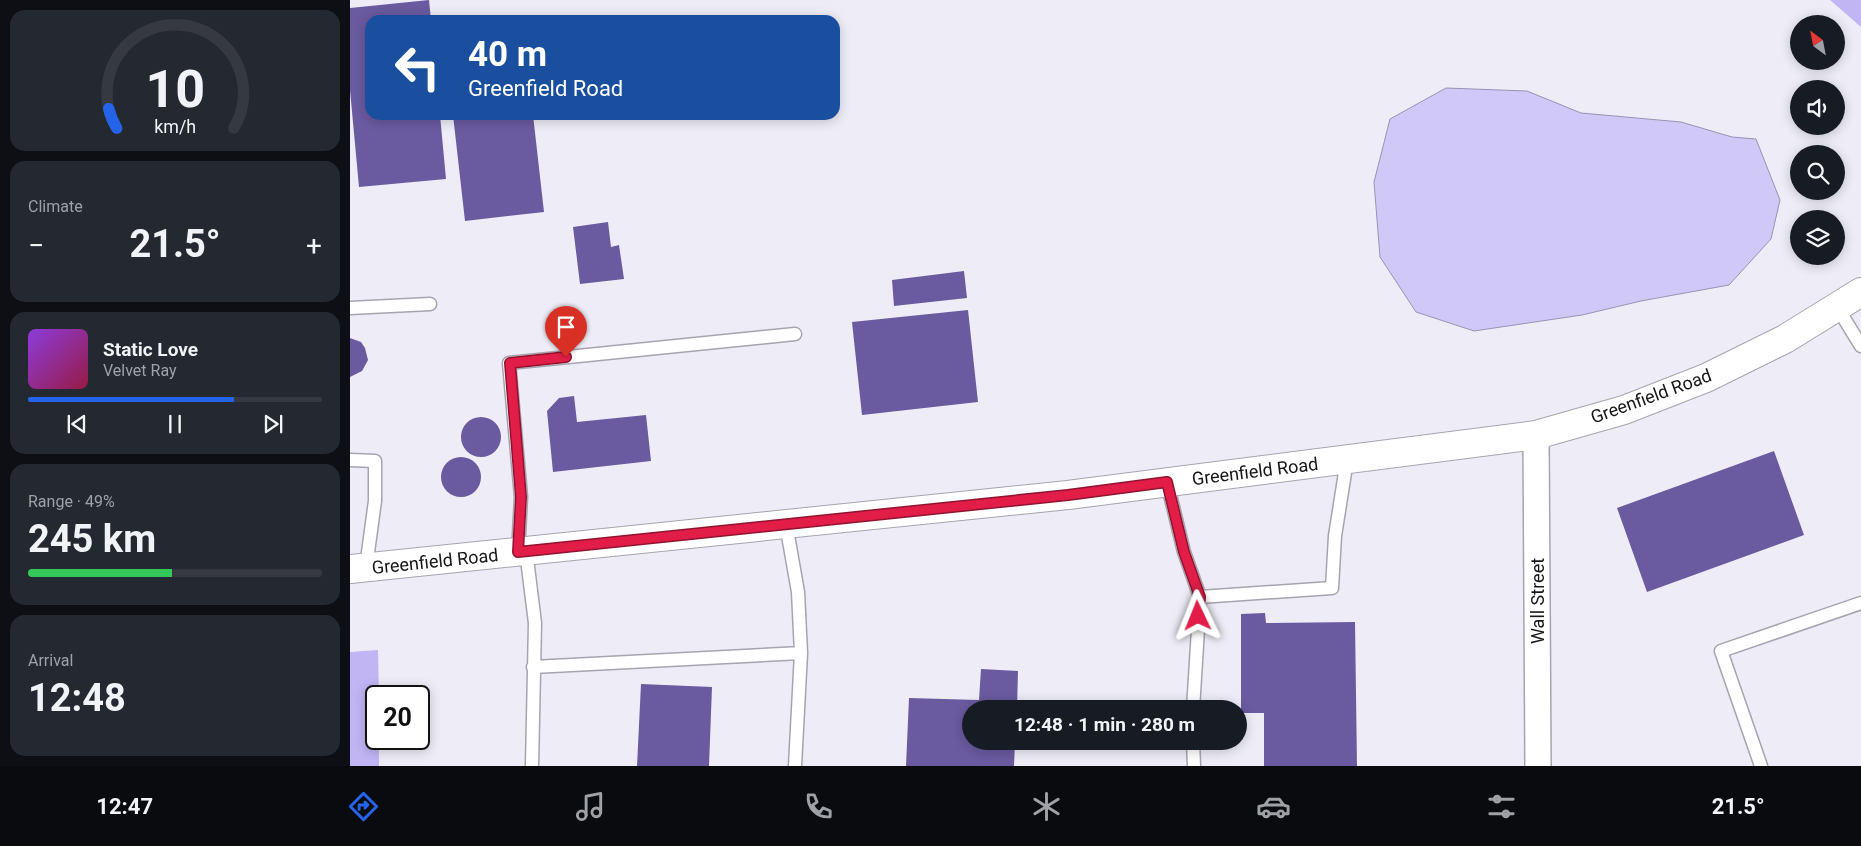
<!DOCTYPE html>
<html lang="en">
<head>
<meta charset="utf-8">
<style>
	body { margin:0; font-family:Roboto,sans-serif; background:#242831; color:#f1f3f6; height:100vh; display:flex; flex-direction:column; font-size:19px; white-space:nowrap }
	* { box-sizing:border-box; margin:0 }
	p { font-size:16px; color:#9ea1a6 }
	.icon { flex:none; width:28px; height:28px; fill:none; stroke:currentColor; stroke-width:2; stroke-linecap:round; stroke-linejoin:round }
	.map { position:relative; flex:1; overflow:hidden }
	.drawer { display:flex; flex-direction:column; gap:10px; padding:10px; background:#0d0f14; width:350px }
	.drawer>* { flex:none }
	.guide { position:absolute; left:15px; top:15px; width:475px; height:105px; border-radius:15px; box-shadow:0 2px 12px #0003; background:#1a4fa0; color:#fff; overflow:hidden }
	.needle { width:32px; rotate:328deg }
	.fabs { position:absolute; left:1440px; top:15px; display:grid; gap:10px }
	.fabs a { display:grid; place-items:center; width:55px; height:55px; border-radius:50%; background:#171b24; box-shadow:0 2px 12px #0003; font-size:25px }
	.speed { position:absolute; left:15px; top:685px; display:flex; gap:10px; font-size:25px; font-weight:700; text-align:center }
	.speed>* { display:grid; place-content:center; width:65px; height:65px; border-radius:50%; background:#171b24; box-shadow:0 2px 12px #0003; line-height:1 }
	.speed .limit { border:2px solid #111; border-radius:8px; background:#fff; color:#111 }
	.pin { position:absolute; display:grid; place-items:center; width:42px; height:42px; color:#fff; margin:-51px -21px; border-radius:50% 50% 50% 0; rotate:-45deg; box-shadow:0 0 5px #0007 }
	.pin .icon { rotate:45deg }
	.me { position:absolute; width:55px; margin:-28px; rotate:358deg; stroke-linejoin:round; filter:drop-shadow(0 0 4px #0008) }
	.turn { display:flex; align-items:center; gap:18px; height:105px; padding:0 20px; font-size:22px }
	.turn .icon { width:65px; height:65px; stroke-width:2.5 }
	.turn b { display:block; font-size:35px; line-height:42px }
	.big { font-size:38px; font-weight:700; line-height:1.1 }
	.drawer .widget { flex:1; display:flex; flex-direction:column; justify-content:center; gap:8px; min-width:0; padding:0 18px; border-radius:15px; background:#242831 }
	.drawer .dial { align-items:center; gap:0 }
	.dial svg { height:130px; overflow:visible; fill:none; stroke:#363941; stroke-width:7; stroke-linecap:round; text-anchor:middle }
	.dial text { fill:#f1f3f6; stroke:none }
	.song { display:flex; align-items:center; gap:15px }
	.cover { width:60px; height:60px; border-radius:8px; background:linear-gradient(135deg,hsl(270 70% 55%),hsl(340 70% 35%)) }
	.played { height:5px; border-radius:2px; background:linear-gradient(90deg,#2563eb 70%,#363941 70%) }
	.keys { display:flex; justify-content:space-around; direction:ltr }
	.heat { display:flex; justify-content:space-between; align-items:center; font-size:28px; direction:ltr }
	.charge { height:8px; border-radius:4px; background:linear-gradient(90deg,#34c759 49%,#363941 0) }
	.trip { position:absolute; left:612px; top:700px; width:285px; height:50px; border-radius:25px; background:#171b24; box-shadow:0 2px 12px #0003; font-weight:700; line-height:50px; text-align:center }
	.menu { display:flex; height:80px; justify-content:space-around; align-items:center; background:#090b0e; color:#9ea1a6 }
	.menu .icon { width:35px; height:35px }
	.menu .on { color:#2563eb }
	.menu b { font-size:22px; color:#f1f3f6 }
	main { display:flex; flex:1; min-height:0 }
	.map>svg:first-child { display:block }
	.green { fill:#c1b5f4 }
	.water { fill:#d0c8f6; stroke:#9893b4 }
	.building { fill:#6a5a9f }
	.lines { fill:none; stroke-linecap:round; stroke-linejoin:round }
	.service-casing { stroke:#a6a4af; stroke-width:15 }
	.minor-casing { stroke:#a6a4af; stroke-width:28 }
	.secondary-casing { stroke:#a6a4af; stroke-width:30 }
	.service { stroke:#fff; stroke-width:12 }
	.minor { stroke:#fff; stroke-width:25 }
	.secondary { stroke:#fff; stroke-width:28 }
	.route-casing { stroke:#92132f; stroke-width:12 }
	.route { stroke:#e11d48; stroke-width:9 }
	.labels { text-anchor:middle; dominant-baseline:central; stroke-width:5; stroke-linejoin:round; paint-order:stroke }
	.street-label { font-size:18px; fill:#17171a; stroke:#fff }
</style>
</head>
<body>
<main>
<section class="drawer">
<div class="widget dial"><svg viewBox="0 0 100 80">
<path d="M14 69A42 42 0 1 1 86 69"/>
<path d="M14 69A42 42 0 0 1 9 57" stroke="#2563eb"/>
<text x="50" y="56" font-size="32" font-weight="700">10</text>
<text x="50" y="72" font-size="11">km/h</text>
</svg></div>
<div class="widget"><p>Climate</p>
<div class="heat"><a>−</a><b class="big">21.5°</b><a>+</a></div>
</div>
<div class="widget">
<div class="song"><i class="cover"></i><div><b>Static Love</b><p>Velvet Ray</p></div></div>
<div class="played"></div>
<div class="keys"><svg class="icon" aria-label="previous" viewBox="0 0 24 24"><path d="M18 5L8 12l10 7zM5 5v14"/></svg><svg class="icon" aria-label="pause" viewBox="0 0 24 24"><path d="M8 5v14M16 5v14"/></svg><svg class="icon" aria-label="next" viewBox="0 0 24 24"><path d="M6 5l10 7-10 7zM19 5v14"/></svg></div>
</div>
<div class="widget"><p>Range · 49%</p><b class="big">245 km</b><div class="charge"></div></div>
<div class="widget"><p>Arrival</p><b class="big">12:48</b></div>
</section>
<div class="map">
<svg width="1511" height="766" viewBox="0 0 1511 766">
	<rect width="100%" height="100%" fill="#eeedf7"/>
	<path class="green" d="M1480,0H1511V27Z
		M28,650L29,696H26V739H29V766H0V652Z"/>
	<path class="water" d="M1096,88L1177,91L1231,113L1331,122L1382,137L1406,139L1430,200L1421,239L1379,285L1291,301L1232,315L1124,331L1066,312L1030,257L1024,182L1040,119Z"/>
	<path class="building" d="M79,0L81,20H20V115H90L96,179L9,187L0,90V8Z
		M103,115H183L194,212L115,221Z
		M258,222L261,247L269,245L274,279L230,284L223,227Z
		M614,271L617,298L544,306L542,280Z
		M618,310L628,402L512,415L502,322Z
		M0,338L11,342L15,348L18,360L12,371L0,377Z
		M224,396L227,422L296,415L301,461L203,472L197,411L209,398Z
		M111 437a20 20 0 1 1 40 0a20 20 0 1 1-40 0Z
		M1424,451L1454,535L1297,592L1267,508Z
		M91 477a20 20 0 1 1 40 0a20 20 0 1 1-40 0Z
		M915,613L916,623L1005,622L1007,766H914V713H891V614Z
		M631,669L668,671L667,709H621V741H665L664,766H556L559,698L629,700Z
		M291,684L362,687L359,766H287Z"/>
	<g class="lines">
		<defs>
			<path id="service" d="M1487,307L1511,346
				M0,308L80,304
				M0,460L25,461V501L16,567
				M817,482L834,552L850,597L982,588L985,536L997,460
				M436,524L448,592L451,653L445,766
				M176,551L185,623L182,766
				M168,552L171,497L159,363L445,334
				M183,667L451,653
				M843,709L850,597
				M843,741L844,766
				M1411,766L1371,651L1511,603"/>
			<path id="minor" d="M1186,435L1188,766"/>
			<path id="secondary" d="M0,569L718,495L1186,435L1274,410L1356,378L1435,339L1511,292"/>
		</defs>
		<use href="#service" class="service-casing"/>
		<use href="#minor" class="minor-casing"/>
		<use href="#secondary" class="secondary-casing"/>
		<use href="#service" class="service"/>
		<use href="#minor" class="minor"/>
		<use href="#secondary" class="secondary"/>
	</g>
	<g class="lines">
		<defs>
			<path id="route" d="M216,357L160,363L171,497L168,552L718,495L817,482L834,552L850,597L848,616"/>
		</defs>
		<use href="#route" class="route-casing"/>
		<use href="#route" class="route"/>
	</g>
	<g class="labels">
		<g class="street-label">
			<text transform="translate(1301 396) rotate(-20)">Greenfield Road</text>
			<text transform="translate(905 471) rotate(-7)">Greenfield Road</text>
			<text transform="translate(85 561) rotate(-6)">Greenfield Road</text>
			<text transform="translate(1187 601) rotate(-90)">Wall Street</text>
		</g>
	</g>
</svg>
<div class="fabs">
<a><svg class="needle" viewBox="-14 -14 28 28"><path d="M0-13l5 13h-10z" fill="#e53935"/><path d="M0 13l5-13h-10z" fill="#9ea1a6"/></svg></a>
<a><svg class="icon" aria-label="sound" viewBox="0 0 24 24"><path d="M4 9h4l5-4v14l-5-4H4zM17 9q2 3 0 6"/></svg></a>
<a><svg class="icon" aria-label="search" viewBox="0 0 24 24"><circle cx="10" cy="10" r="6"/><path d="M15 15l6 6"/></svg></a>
<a><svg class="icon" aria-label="layers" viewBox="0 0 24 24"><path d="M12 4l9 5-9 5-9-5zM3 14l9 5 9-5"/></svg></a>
</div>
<div class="speed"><div class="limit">20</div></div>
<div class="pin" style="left:216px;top:357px;background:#d93025"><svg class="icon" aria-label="arrive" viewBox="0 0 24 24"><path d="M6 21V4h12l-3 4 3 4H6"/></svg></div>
<svg class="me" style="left:848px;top:616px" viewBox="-20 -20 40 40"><path d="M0-17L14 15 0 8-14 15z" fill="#e11d48" stroke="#fff" stroke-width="4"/></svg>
<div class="trip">12:48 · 1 min · 280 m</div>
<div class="guide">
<div class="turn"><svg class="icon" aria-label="left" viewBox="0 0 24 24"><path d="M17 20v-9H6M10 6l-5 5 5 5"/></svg><div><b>40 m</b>Greenfield Road</div></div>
</div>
</div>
</main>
<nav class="menu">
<b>12:47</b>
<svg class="icon on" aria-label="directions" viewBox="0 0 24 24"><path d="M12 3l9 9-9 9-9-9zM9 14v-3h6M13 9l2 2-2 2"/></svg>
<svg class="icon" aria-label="music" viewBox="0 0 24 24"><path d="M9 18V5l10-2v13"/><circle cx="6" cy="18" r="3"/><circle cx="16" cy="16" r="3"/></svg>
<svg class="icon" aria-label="phone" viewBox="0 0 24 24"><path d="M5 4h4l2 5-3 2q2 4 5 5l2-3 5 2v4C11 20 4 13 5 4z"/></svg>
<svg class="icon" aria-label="climate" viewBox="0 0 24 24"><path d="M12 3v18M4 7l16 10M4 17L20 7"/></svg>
<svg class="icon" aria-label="car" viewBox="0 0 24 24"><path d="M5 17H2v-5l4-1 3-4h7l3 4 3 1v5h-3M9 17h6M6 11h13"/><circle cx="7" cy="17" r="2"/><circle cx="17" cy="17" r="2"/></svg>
<svg class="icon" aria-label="filters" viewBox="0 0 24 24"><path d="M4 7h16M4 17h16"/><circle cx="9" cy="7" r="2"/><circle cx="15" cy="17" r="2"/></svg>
<b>21.5°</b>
</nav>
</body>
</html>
